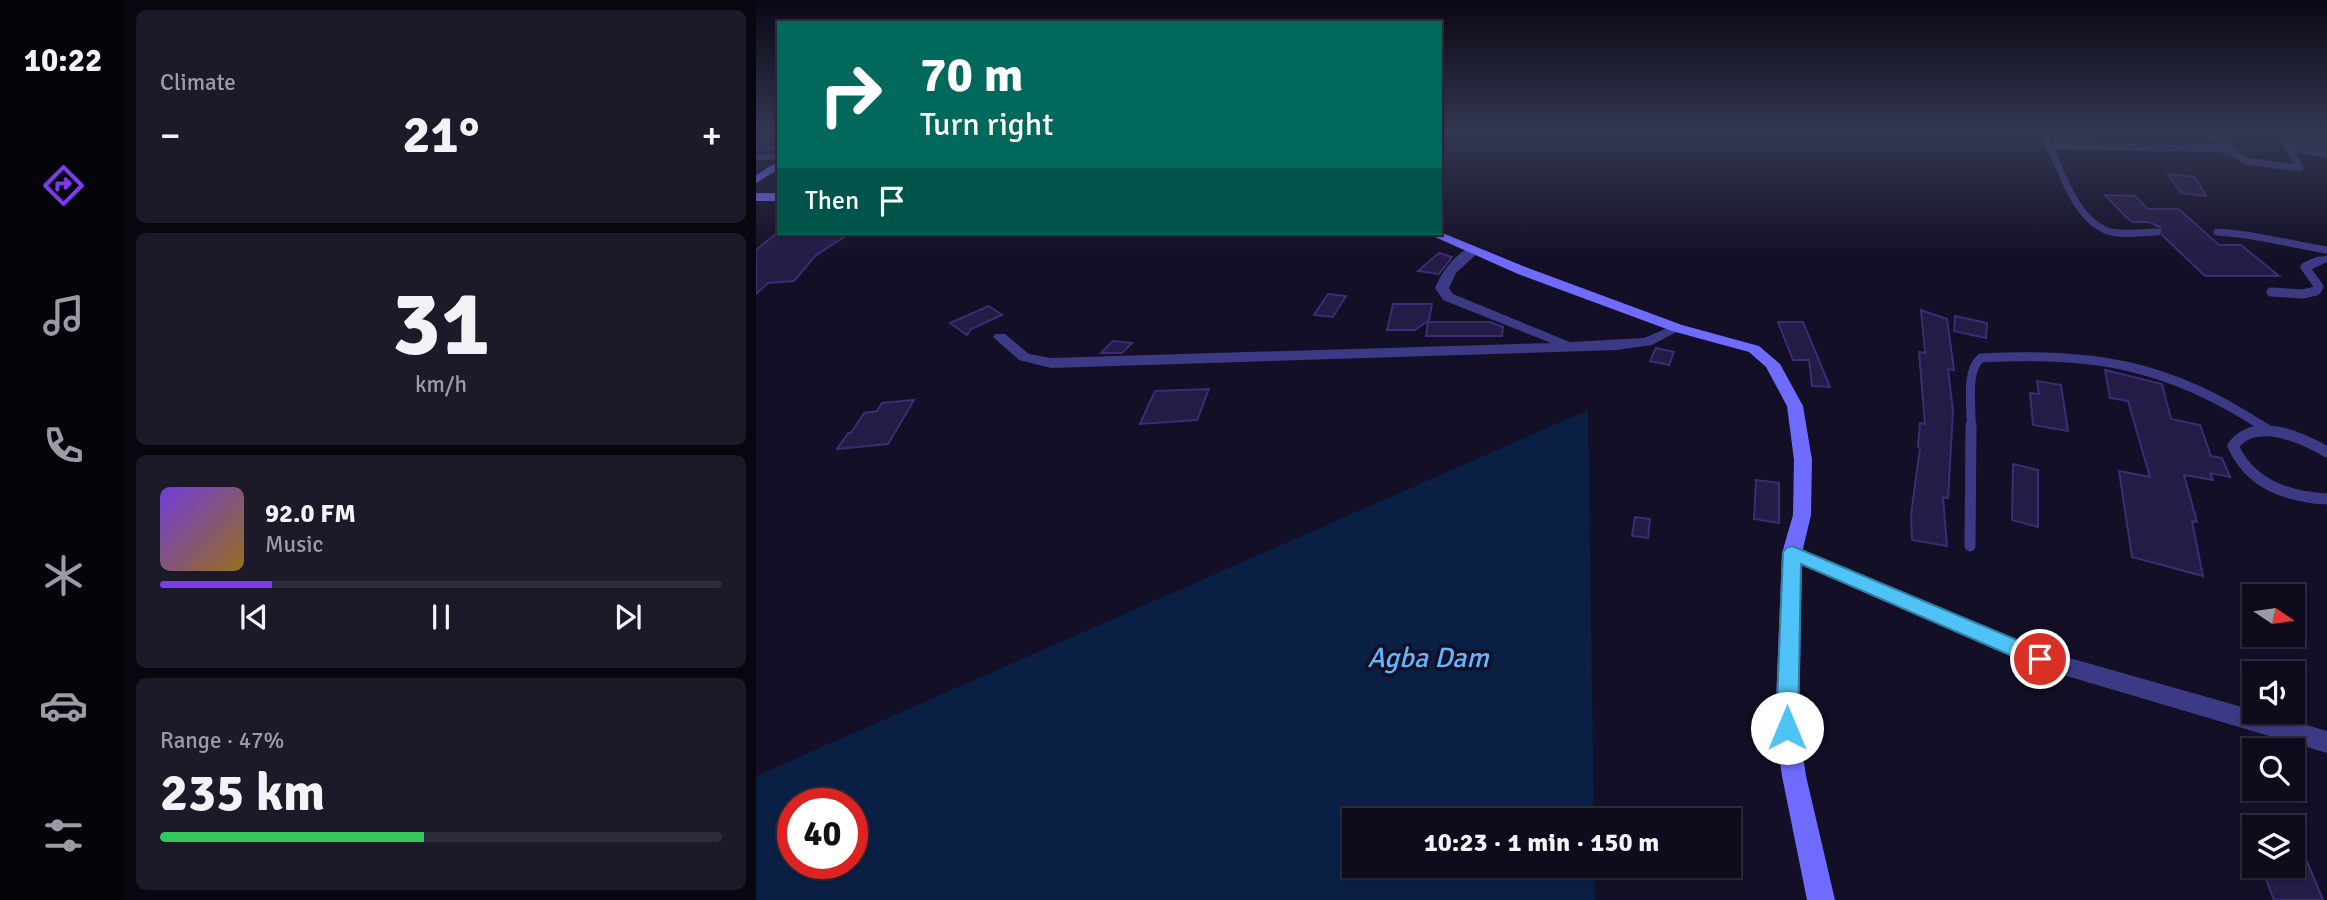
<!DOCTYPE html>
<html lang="en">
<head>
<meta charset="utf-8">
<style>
	body { margin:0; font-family:Signika,sans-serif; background:#1c1929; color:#f1f3f6; height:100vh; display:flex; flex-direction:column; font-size:26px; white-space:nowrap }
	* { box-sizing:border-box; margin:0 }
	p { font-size:23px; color:#9b9ba3 }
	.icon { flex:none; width:38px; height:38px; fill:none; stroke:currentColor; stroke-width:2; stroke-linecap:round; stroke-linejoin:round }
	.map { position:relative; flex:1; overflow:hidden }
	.details { display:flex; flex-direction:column; gap:10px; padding:10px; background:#08060f; width:630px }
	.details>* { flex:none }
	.hud { position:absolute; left:21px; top:21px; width:665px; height:214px; border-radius:0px; box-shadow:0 2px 5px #0004,0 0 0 2px #2e2b3b; background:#00695c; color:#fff; overflow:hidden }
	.needle { width:46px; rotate:103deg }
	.buttons { position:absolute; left:1486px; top:584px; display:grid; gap:14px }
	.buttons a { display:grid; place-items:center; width:63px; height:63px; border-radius:0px; background:#0e0b1c; box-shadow:0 2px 5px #0004,0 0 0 2px #2e2b3b; font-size:35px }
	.speed { position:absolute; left:21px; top:788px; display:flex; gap:14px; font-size:35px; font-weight:700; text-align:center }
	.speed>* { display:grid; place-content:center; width:91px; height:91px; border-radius:50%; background:#0e0b1c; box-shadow:0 2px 5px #0004,0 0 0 2px #2e2b3b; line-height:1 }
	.speed .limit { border:10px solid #d22; background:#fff; color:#111 }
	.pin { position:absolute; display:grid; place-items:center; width:60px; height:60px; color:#fff; margin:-30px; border:4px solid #fff; border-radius:50%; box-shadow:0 2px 7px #0007 }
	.me { position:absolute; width:77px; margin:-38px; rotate:0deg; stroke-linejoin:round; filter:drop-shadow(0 0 5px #0008) }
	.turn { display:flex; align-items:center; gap:24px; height:147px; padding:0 28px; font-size:32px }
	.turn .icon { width:91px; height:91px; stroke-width:2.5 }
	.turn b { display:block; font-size:49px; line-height:60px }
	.then { display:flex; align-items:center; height:66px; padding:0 28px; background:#0003; gap:14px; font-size:26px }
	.big { font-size:52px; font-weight:700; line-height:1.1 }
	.details .widget { flex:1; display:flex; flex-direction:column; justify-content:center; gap:10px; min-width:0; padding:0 24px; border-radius:10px; background:#1c1929 }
	.details .dial { align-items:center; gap:0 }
	.dial b { font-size:91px; line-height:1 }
	.song { display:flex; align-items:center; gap:21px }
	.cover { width:84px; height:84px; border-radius:10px; background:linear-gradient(135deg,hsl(260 70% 55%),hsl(40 70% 35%)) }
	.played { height:7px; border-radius:4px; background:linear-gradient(90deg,#7c3aed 20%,#2e2b3b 20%) }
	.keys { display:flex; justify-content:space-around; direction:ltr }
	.heat { display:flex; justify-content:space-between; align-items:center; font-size:38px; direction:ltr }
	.charge { height:10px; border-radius:5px; background:linear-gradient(90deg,#34c759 47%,#2e2b3b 0) }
	.trip { position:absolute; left:586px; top:808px; width:399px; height:70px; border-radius:0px; background:#0e0b1c; box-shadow:0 2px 5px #0004,0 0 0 2px #2e2b3b; font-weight:700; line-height:70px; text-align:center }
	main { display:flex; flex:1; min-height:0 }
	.tab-bar { display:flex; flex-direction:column; width:126px; justify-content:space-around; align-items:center; background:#06040b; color:#9b9ba3 }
	.tab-bar .icon { width:49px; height:49px }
	.tab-bar .selected { color:#7c3aed }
	.tab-bar b { font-size:32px; color:#f1f3f6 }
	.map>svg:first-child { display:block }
	.water { fill:#0a1f44; fill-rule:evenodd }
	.building { fill:#241b47; stroke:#3b2d73; stroke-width:2 }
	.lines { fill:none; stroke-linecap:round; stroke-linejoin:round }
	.lane-far2 { stroke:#3d3a85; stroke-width:7 }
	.lane-far1 { stroke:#3d3a85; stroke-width:9 }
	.lane { stroke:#3d3a85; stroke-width:11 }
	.street { fill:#3d3a85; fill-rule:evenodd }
	.secondary { fill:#6f6bff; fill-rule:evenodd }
	.route { fill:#4fc3f7; stroke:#337fa1; stroke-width:2 }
	.labels { text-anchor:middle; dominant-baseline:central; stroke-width:7; stroke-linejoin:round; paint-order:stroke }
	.near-water-label { font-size:28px; font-style:italic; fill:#62b6ff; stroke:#130f26 }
</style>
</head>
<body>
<main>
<nav class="tab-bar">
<b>10:22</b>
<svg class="icon selected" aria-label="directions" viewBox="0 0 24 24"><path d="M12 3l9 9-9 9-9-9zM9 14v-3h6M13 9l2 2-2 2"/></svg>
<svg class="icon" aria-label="music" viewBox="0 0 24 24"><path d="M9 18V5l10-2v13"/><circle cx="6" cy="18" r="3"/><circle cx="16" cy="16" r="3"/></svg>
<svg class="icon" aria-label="phone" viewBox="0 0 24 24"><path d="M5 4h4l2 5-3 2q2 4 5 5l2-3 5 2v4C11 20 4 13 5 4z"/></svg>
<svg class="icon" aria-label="climate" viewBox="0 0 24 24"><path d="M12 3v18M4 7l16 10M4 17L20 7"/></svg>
<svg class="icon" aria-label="car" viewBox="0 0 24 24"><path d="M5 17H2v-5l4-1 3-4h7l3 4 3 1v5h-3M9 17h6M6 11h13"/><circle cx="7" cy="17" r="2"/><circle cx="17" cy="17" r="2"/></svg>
<svg class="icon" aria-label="filters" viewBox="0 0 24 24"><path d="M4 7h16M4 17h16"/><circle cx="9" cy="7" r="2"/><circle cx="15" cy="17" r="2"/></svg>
</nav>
<section class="details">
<div class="widget"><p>Climate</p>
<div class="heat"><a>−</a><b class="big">21°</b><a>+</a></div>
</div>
<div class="widget dial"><b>31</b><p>km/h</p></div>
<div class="widget">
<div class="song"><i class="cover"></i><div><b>92.0 FM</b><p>Music</p></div></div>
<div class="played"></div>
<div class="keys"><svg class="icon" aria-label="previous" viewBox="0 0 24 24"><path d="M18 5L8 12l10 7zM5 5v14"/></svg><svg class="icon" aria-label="pause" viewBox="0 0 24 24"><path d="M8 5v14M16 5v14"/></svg><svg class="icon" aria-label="next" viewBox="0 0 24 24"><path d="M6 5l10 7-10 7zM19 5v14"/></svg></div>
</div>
<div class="widget"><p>Range · 47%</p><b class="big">235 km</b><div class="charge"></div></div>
</section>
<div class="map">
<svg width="1571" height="900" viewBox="0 0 1571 900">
	<rect width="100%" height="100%" fill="#130f26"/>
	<path class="water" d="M832,410L838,821H598V866H838L839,900H0V776ZM37,803H96V863H37Z"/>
	<path class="building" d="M0,133L23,135V145L9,151H0Z
		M1412,174L1439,177L1450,196L1425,193Z
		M1349,195L1379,196L1392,209H1423L1463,245H1485L1523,276H1449L1406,235L1404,227L1393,222H1377L1370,217Z
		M21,233H94L59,256L38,281L12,283L0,294V250Z
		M683,253L696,257L683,274L662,271Z
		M572,294L590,296L577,317L558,315Z
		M637,304H676L673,320L659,330H631Z
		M233,306L246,315L215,329L211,335L194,323Z
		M1165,310L1191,319L1198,370L1192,369L1197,411L1192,498L1187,497L1191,546L1156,540L1155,515L1164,448L1162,447L1164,423L1169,424L1163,352L1169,353Z
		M1199,316L1231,323L1230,338L1198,331Z
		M672,322H734L747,327L746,336H670Z
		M1022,322H1047L1074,387L1056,386L1053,360H1037Z
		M357,341L376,343L366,353H345Z
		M900,348L918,352L913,365L894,361Z
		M1349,370L1406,384L1415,419L1444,425L1455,456L1466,458L1474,477L1454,473L1457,480L1428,475L1441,522L1436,521L1447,576L1376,557L1363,471L1394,477L1372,401L1354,398Z
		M1281,381L1305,385L1312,431L1277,425L1274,393L1283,394Z
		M453,389L441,420L384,424L399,391Z
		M158,400L132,444L81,449L92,433H95L108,413L121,411L126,403Z
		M1257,464L1282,470V527L1256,520Z
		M1000,480L1023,483V523L998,519Z
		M879,517L894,519L892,538L876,536Z
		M1536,856L1550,859L1567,900H1518L1505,866H1536Z"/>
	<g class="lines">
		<path class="lane-far2" d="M1287,133C1304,163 1316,218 1352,231C1367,236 1386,232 1401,232
			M1452,133L1490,161L1544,168
			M1527,137L1544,168
			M1528,138L1571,147
			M1296,146L1473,149
			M1534,147L1571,155
			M1461,232C1498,234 1534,244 1571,250
			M1555,263L1571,259"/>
		<path class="lane-far1" d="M1515,292L1547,294L1560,291L1563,287L1549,267L1563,261
			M1215,426C1216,407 1209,371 1225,358C1336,352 1412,364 1506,426"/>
		<path class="lane" d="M1503,425L1513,431
			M1571,452C1545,437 1499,416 1477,446C1494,484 1532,497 1571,499
			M1214,546L1215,425"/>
		<path class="street" d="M0,154H23V160H0Z
			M718,246L725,250L700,273L693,288L697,294L814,342L888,338L921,324L928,328L896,345L861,350L295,368L263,360L237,337L239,334H249L273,354L295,358L795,343L687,300L679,288C686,271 700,252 718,246Z
			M1036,546L1289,651L1571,731V753L1277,666L1029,558L1026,553L1029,548Z"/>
		<path class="secondary" d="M23,161V169L0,183V175Z
			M0,193H23V201H0Z
			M684,232L772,268L926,325L1003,346L1024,364L1047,406L1056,460L1055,515L1046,553L1043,728L1050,776L1079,900H1051L1026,776L1019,728L1026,553L1037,515L1038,460L1031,406L1010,367L993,352L916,331L762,274L670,233Z"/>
	</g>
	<linearGradient id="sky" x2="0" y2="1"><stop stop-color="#0a0815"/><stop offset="0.51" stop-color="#333752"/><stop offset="1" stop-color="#333752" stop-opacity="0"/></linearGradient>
	<rect width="1571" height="259" fill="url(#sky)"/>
	<path class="route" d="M1036,546L1292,653L1295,659L1292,665L1284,667L1277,665L1045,564L1042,728L1039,735L1031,737L1023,735L1020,728L1027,553L1030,548Z"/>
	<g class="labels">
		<g class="near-water-label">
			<text x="672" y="658">Agba Dam</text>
		</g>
	</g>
</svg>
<div class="buttons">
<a><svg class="needle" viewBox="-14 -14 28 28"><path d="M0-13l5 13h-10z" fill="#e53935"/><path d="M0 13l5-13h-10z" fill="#9b9ba3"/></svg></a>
<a><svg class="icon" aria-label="sound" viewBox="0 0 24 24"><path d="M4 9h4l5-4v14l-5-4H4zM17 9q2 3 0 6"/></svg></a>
<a><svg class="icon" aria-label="search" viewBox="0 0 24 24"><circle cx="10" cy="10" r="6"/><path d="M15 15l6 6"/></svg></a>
<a><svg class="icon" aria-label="layers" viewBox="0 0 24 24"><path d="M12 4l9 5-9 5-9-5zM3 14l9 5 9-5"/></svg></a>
</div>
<div class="speed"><div class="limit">40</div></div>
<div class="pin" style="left:1284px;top:659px;background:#d93025"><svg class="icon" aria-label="arrive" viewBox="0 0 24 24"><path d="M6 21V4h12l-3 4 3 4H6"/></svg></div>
<svg class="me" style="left:1031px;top:728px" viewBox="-20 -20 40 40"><circle r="19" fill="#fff"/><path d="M0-13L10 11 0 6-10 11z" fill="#4fc3f7"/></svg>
<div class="trip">10:23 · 1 min · 150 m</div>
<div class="hud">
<div class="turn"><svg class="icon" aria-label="right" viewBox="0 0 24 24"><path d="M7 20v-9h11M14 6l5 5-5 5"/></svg><div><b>70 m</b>Turn right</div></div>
<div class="then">Then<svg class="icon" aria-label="arrive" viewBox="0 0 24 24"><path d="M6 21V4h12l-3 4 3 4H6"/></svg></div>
</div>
</div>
</main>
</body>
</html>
